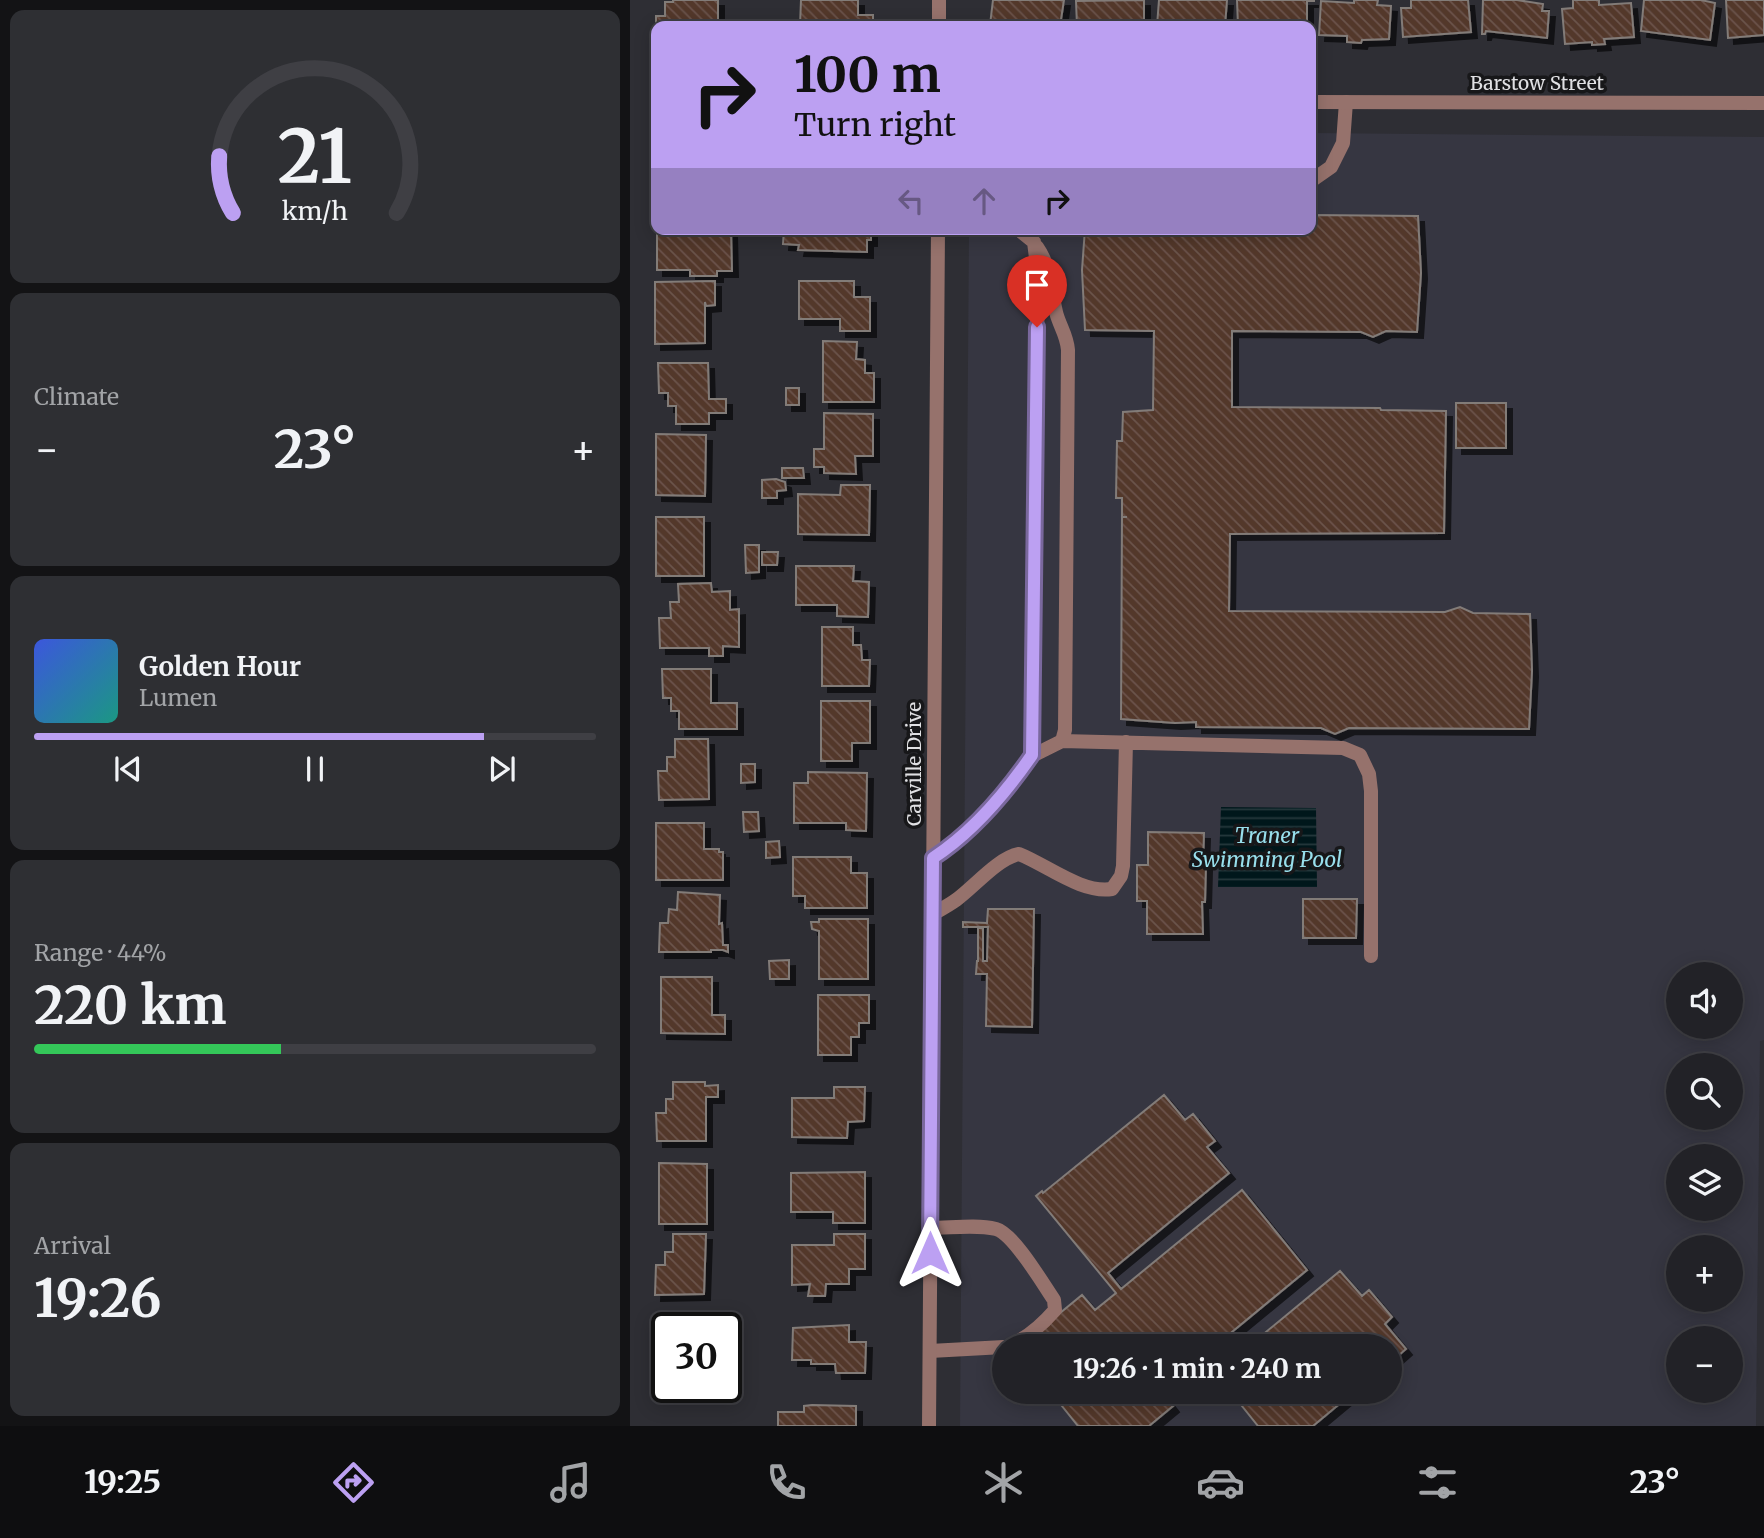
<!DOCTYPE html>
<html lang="en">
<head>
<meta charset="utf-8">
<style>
	body { margin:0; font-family:Merriweather,serif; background:#2e2f33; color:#f1f3f6; height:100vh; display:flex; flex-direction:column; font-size:26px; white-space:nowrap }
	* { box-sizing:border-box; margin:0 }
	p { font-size:23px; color:#a2a4a7 }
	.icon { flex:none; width:38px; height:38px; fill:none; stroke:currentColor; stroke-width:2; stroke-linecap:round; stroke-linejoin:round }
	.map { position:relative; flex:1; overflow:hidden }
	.panel { display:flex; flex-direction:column; gap:10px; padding:10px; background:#131315; width:630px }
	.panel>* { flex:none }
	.top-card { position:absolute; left:21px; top:21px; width:665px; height:214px; border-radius:14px; box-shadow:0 4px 18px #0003,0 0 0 2px #3f3f44; background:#bca0f2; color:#111; overflow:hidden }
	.buttons { position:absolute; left:1036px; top:962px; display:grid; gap:14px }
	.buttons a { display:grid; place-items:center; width:77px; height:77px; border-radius:50%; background:#222227; box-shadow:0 4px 18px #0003,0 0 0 2px #3f3f44; font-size:35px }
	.speed { position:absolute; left:21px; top:1312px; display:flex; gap:14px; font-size:35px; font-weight:700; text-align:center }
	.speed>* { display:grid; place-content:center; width:91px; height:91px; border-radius:50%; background:#222227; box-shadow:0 4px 18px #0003,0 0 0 2px #3f3f44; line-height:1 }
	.speed .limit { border:4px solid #111; border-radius:10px; background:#fff; color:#111 }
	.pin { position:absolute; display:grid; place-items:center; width:60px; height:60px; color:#fff; margin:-72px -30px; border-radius:50% 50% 50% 0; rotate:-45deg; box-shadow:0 0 7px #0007 }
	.pin .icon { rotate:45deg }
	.me { position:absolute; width:77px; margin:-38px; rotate:0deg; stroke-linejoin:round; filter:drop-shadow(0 0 5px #0008) }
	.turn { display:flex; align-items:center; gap:24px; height:147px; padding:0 28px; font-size:32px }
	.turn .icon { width:91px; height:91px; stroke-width:2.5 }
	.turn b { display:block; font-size:49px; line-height:60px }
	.lanes { display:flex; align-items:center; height:66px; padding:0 28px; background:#0003; justify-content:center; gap:35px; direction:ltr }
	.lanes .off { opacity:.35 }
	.big { font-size:52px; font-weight:700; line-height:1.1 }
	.panel .widget { flex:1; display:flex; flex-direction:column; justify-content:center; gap:10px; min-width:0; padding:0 24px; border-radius:14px; background:#2e2f33 }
	.panel .dial { align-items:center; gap:0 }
	.dial svg { height:182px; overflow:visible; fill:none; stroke:#3f3f44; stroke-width:7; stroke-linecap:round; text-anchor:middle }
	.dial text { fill:#f1f3f6; stroke:none }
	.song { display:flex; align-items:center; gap:21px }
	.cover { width:84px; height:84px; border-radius:10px; background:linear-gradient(135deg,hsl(230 70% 55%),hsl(170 70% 35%)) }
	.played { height:7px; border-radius:4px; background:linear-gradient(90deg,#bca0f2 80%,#3f3f44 80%) }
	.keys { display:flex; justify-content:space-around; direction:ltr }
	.heat { display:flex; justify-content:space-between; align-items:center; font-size:38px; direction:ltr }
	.charge { height:10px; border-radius:5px; background:linear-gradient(90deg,#34c759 44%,#3f3f44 0) }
	.trip { position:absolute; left:362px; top:1334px; width:410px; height:70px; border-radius:35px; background:#222227; box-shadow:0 4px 18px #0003,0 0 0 2px #3f3f44; font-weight:700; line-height:70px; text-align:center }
	.tab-bar { display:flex; height:112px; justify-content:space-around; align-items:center; background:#0e0e10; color:#a2a4a7 }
	.tab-bar .icon { width:49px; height:49px }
	.tab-bar .on { color:#bca0f2 }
	.tab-bar b { font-size:32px; color:#f1f3f6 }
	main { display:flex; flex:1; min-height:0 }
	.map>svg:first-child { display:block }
	.built { fill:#363641; fill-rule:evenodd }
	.water { fill:url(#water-rules) }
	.building { fill:url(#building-back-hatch); stroke:#827b78; stroke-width:2; filter:url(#shadow) }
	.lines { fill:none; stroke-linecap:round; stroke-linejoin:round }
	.lane { stroke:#96726c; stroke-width:14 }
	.street { stroke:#96726c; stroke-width:14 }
	.route-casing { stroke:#7a689d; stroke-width:18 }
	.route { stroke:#bca0f2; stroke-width:12 }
	.labels { text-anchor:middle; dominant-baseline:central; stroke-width:7; stroke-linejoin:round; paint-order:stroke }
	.street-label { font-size:19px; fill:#e0e0e3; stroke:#171719 }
	.water-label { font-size:21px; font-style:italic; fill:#98dfec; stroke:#171719 }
</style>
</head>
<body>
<main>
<section class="panel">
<div class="widget dial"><svg viewBox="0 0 100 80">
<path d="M14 69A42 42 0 1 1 86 69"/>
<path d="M14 69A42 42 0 0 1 8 44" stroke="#bca0f2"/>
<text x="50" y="56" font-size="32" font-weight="700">21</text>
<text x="50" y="72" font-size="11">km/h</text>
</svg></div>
<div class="widget"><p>Climate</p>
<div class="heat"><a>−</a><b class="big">23°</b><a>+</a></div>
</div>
<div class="widget">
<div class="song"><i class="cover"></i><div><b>Golden Hour</b><p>Lumen</p></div></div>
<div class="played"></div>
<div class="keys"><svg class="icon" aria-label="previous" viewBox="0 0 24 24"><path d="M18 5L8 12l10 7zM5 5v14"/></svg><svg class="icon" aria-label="pause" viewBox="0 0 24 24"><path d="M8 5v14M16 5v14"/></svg><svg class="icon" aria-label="next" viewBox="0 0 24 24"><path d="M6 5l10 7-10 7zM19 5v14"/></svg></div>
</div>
<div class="widget"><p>Range · 44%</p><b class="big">220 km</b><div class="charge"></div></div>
<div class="widget"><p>Arrival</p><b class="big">19:26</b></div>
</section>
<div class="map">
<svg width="1134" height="1426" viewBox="0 0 1134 1426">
	<defs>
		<pattern id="water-rules" width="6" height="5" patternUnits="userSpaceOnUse" patternTransform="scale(1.75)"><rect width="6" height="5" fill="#00171b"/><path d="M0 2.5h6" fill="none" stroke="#25383c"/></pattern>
		<pattern id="building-back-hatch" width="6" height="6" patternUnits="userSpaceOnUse" patternTransform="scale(1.75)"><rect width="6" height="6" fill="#52372c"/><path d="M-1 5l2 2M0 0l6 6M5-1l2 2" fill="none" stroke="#6b544a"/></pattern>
		<filter id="shadow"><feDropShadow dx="6" dy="6" stdDeviation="0" flood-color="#0009"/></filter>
	</defs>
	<rect width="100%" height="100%" fill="#2e2e34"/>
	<path class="built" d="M681,133L1134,137V1040L1130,1041L1126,1426H330L339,229H681ZM1048,975H1101V1027H1048ZM1048,1066H1101V1118H1048ZM1048,1157H1101V1209H1048ZM1048,1248H1101V1300H1048ZM1048,1339H1101V1391H1048ZM374,1346H760V1391H374Z"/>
	<path class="water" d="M591,807L686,808L687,887H588Z"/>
	<path class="building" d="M43,0H88V26H26V45V16H35V2H43Z
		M171,0H228V15H243V26H170Z
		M363,0H434L430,26L360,25Z
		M514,0V26H447L446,1Z
		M529,0H597L595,26H527Z
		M607,0H684V1H677V26H608Z
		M724,0H748L747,5L761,6L759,39L732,40L731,43L717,42V36L689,35L691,1L724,3Z
		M781,0H838L841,32L773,37L771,8H781Z
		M853,0H887L913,4L912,11H919L917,38L856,31L855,34H852Z
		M943,0H969V5L1001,3L1004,37L974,39L975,44L962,45V42L935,44L932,9L943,8Z
		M1014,0H1071L1085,3L1080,40L1011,31Z
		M1096,0H1134V35L1098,38Z
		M25,61H26V122H25Z
		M681,215L788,216L791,273L787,332L756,331L743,337L731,332L602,331V407L750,408L751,410L816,411L814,533L600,534L599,611L815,612L830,607L843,613L900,614L902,671L899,729L719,728L705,734L691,728L566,727V722L545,723L491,719L492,517H497H492V498H486L487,441H492L493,412L523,410L524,331L455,330L452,270L455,229H681Z
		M27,229H101L102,271H87V276H60V270H27Z
		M154,229H241V240H237V252L168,250L169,245L153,244Z
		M85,281V305L76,306L75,302V343L25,344V282Z
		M169,281H224V297H240V331H210V319H169Z
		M193,341L227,342L226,359L235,360V373H244V402H193Z
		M28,363H78L79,399H96V413H79V424H46V406H38V393H29Z
		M156,388H169V405H156Z
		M826,403H876V448H826Z
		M194,413L243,414V456H225L226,474L194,473V467H184V449H194Z
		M26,434L76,435L75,496L26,495Z
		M152,468H173L174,478H152Z
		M146,479L155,482L156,490L147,491V498H132V480Z
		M211,485H240L239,535L168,534V494L210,495Z
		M26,517H74V576H26Z
		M115,545H129V572L116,573Z
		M132,552H148L147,565H132Z
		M166,566H224L223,581L239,582L238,617L207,616V605H166Z
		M81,583L82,592L100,591V610L109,609V647L93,646V656H79V648H30L29,618H41L40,602H49L48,584Z
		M192,627H223V645H231L232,660H240L239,686H192Z
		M32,669H81V703H107V729H49V711H41V698H33Z
		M191,701H240V743H222V761H191Z
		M45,739H78L79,799L29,800L28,771H37V757H45Z
		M111,764H125V782L111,783Z
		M178,772L237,773L236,831L216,830V823H164V783H178Z
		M113,812H128L129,831L114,832Z
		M26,823H74V849H89V852H93V880H26Z
		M518,832L574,833L573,865H576L575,902H572L573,934H517V901H507V865H518Z
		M149,841L150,857L136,858V842Z
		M163,857H221V873H237V908H175V896H163Z
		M48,892L90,895L89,924L92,923L93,945H98V952L93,950H81V952H29L30,923H38L39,909L47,910Z
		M673,899H727L726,938H673Z
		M358,909H404L402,1027L356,1026L357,974H346L347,961H348V928H353V961H357L358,927H333V922L357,923Z
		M189,919H238V979H189V931L182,929L181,922H189Z
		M159,960V979H140L139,961Z
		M31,977H82V1015H95V1034L31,1033Z
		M188,995H239V1023H229V1037H221V1055H188Z
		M43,1082H75V1086L88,1085V1097H76V1141H27L26,1113H36V1099H43Z
		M204,1087H235L234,1121L218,1122L217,1138L162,1137V1098H204Z
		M534,1095L555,1120L563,1114L585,1141L577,1147L599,1173L478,1273L491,1289L612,1190L677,1270L585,1346H390L452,1295L465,1310L486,1293L406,1196L412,1191L413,1193Z
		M29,1163L77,1164V1224H29Z
		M235,1172V1223H203V1212H161V1173Z
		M43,1234H76L74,1294L25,1295L26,1265H35V1252H43Z
		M204,1234H235V1269H219V1284H196L195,1296H178L180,1284L162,1285V1245H204Z
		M710,1271L732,1296L739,1290L762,1317L755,1324L776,1349L760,1363V1346H619Z
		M33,1312H67V1328H37V1380H33Z
		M219,1325V1342H236L235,1373H206L205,1364H181V1360H162L163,1328Z
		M420,1391H531L543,1406L519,1426H448Z
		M600,1391H725L683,1426H628Z
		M182,1405L226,1406V1426H148V1412H174V1406Z"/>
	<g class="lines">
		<path class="lane" d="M681,181L701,167L713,143L716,102
			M432,741L713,748L730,755L739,774L741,791V956
			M402,756L432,741L435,730L438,350C437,335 429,325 426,312C420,287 422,269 407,247
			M303,858C343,832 375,794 402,756L408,274L404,242L388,229
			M303,914C310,910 319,905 326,900C344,887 368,858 389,854C417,865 452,894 482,889L491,876L493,866L496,742
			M301,1228C321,1228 346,1224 366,1229C384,1234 413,1284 424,1300L425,1310C412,1325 397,1338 379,1346
			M300,1351L374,1347"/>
		<path class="street" d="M309,26V0
			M681,102L1134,103
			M299,1426L308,229"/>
	</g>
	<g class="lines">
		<defs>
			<path id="route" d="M300,1253L303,858C343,832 375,794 402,755L407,327"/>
		</defs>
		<use href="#route" class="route-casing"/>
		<use href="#route" class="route"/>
	</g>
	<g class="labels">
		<g class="street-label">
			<text x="907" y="83">Barstow Street</text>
			<text transform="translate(284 764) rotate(-90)">Carville Drive</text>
		</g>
		<g class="water-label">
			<text x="637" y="835">Traner<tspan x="637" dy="24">Swimming Pool</tspan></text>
		</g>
	</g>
</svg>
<div class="buttons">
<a><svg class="icon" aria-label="sound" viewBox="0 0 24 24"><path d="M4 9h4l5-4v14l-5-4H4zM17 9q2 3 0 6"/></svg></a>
<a><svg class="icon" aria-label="search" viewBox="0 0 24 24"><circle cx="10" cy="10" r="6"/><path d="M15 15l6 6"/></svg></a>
<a><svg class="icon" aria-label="layers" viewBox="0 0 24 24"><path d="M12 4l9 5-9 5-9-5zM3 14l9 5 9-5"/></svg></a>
<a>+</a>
<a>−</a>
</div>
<div class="speed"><div class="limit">30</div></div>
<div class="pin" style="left:407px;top:327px;background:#d93025"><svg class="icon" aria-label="arrive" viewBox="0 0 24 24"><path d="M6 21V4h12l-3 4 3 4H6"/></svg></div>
<svg class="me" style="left:300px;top:1253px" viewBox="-20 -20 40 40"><path d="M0-17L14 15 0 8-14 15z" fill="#bca0f2" stroke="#fff" stroke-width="4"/></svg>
<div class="trip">19:26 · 1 min · 240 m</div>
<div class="top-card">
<div class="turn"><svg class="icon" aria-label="right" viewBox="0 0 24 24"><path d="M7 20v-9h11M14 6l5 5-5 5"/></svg><div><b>100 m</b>Turn right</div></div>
<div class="lanes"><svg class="icon off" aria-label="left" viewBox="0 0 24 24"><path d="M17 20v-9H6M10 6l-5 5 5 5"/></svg><svg class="icon off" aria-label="ahead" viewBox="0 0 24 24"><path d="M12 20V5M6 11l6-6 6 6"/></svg><svg class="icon" aria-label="right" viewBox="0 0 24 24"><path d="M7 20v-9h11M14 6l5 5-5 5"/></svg></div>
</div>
</div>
</main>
<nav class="tab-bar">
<b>19:25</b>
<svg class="icon on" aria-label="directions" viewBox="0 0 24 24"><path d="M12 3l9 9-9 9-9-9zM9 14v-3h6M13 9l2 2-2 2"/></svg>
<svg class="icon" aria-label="music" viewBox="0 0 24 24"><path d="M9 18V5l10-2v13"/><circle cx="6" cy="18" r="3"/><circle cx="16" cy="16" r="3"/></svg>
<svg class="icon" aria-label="phone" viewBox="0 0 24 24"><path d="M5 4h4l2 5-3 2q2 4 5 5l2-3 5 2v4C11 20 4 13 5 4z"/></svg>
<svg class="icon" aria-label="climate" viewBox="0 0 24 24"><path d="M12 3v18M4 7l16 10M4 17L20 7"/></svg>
<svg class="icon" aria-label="car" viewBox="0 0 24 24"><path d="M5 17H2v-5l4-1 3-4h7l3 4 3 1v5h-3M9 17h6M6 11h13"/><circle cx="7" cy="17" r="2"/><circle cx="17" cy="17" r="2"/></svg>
<svg class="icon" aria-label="filters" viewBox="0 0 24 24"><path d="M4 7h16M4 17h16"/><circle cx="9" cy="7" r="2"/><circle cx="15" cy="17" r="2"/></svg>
<b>23°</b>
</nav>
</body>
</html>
